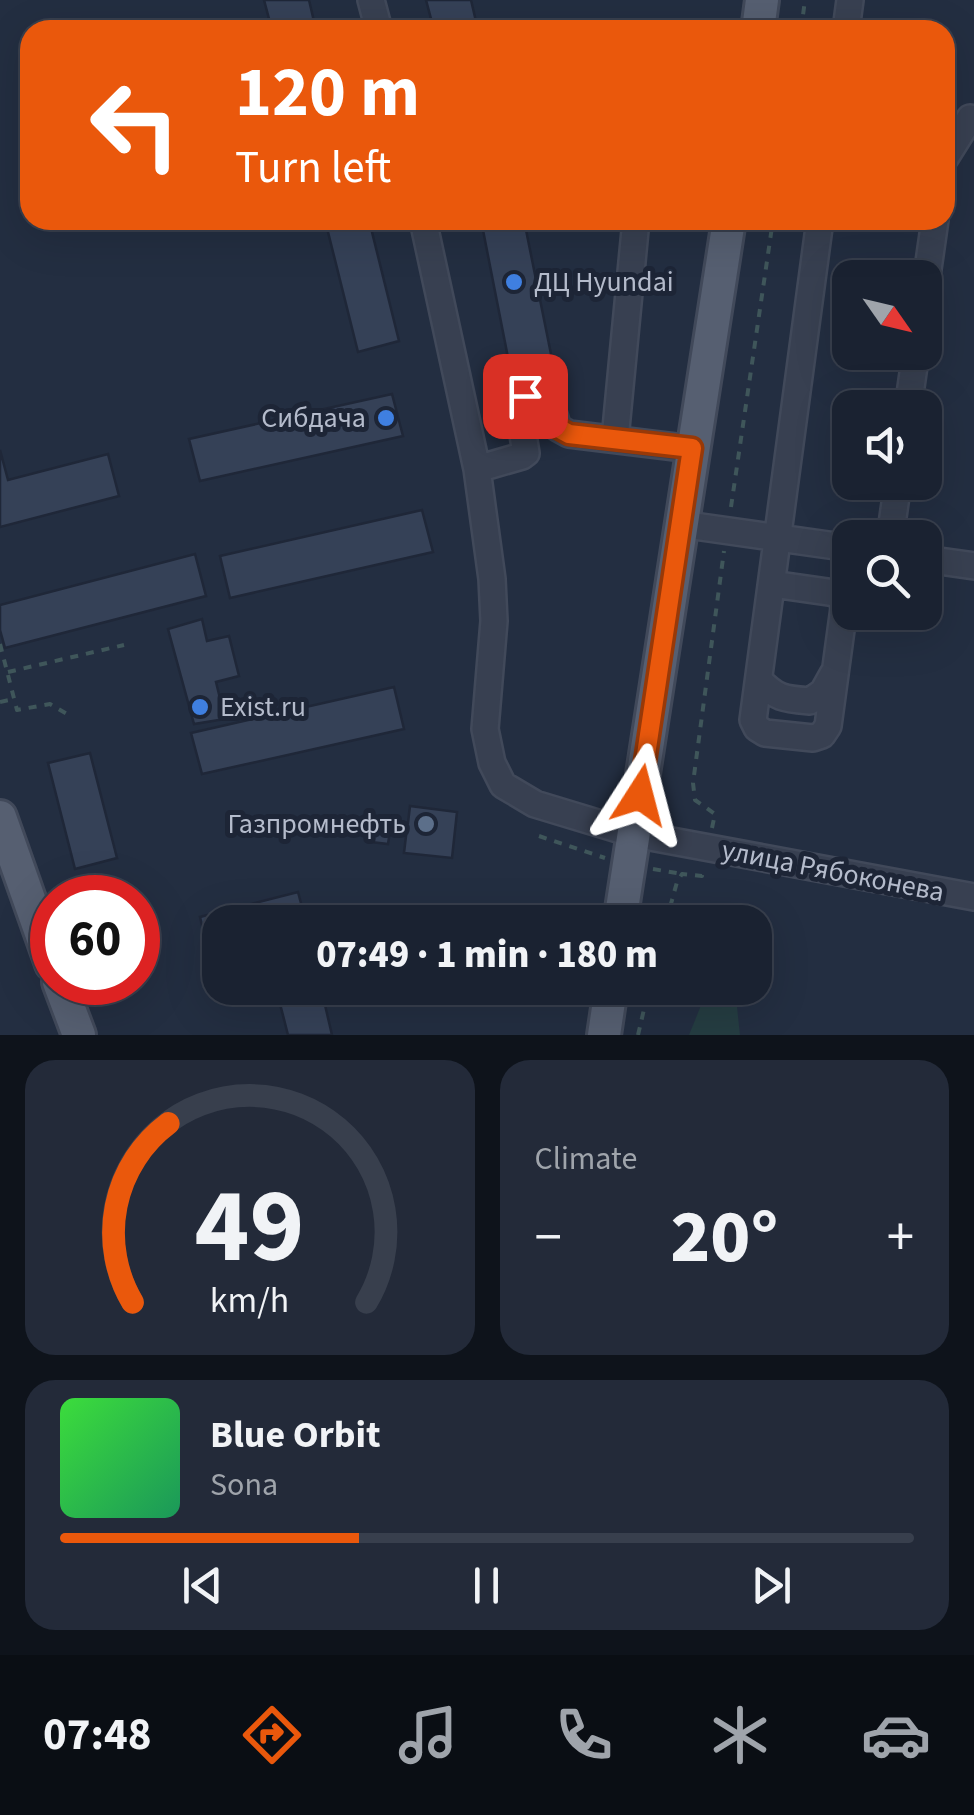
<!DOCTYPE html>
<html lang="en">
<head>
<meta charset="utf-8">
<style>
	body { margin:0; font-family:"Source Sans 3",sans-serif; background:#232a39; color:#f1f3f6; height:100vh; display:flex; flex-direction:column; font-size:38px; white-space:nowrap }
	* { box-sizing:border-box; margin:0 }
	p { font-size:32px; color:#9fa4ab }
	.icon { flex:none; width:55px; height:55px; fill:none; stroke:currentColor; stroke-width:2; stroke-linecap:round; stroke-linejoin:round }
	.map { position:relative; height:1035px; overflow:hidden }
	.panel { display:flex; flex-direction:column; gap:25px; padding:25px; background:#0e131b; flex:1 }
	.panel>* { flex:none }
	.banner { position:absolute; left:20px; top:20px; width:935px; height:210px; border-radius:30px; box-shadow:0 10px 40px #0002,0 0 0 2px #383f4d; background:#ea580c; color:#fff; overflow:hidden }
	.needle { width:65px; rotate:124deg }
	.controls { position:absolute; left:832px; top:260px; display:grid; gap:20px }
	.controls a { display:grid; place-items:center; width:110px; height:110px; border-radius:20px; background:#1a2231; box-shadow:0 10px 40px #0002,0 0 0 2px #383f4d; font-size:50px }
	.speed { position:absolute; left:30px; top:875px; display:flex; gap:20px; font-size:50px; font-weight:700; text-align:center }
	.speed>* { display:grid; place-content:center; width:130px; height:130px; border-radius:50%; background:#1a2231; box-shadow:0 10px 40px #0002,0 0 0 2px #383f4d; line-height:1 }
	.speed .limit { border:15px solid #d22; background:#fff; color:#111 }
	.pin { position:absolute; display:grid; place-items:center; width:85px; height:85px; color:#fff; margin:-42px; border-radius:20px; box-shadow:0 5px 15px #0006 }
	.me { position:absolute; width:110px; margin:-55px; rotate:9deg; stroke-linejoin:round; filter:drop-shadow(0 0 8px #0008) }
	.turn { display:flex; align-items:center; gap:35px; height:210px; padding:0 50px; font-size:45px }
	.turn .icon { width:130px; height:130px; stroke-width:2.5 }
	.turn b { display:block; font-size:70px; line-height:85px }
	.big { font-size:75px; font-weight:800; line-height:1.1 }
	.panel .card { flex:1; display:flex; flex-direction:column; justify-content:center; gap:15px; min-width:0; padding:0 35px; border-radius:30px; background:#232a39 }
	.panel .dial { align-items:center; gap:0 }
	.dial svg { height:260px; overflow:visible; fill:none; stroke:#383f4d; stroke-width:7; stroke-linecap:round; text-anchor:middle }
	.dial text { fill:#f1f3f6; stroke:none }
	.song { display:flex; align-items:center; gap:30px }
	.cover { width:120px; height:120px; border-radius:15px; background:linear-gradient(135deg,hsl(120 70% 55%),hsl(150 70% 35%)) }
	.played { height:10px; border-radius:5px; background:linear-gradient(90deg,#ea580c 35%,#383f4d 35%) }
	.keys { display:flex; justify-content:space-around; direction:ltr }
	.heat { display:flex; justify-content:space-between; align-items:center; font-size:55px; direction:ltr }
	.panel .tiles { flex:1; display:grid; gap:25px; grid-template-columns:1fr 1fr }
	.card:last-child { grid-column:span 2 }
	.trip { position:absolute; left:202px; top:905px; width:570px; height:100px; border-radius:30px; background:#1a2231; box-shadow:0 10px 40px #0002,0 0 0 2px #383f4d; font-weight:800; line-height:100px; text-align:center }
	.menu { display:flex; height:160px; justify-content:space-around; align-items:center; background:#0a0e14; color:#9fa4ab }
	.menu .icon { width:70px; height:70px }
	.menu .selected { color:#ea580c }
	.menu b { font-size:45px; color:#f1f3f6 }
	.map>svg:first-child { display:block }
	.green { fill:#253d42 }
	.building { fill:#354157; stroke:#1f2738; stroke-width:2.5 }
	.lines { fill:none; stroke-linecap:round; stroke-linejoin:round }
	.minor-casing { stroke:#41495a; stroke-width:30 }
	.major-casing { stroke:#41495a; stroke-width:38 }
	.path { stroke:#3f565a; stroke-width:4; stroke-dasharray:8 8; stroke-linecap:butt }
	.minor { stroke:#384051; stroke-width:25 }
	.major { stroke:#565f71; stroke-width:32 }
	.route-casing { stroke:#983908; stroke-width:25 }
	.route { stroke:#ea580c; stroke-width:18 }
	.shop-dot { fill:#3f7fe0; stroke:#1d2536; stroke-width:4 }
	.service-dot { fill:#5c6f8a; stroke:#1d2536; stroke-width:4 }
	.labels { text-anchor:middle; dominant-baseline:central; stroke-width:10; stroke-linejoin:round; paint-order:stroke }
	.poi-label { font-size:28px; fill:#b4bbcb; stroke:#1d2536; text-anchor:start }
	.street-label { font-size:28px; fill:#b4bbcb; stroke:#1d2536 }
</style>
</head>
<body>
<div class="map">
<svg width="974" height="1035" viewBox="0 0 974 1035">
	<rect width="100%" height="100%" fill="#232e41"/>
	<path class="green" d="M708,988H735L740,1035H689Z"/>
	<path class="building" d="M264,0H309L316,30H272Z
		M426,0H471L478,30H434Z
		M325,220H369L399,341L358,352Z
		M481,220H524L555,374L513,383Z
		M392,394L403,436L200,481L189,439Z
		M0,450L8,480L108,454L119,496L0,527Z
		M422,510L433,552L230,598L220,556Z
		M195,554L206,596L5,648L0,630V605Z
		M202,619L207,641L229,636L239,676L216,682L225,719L194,724L168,629Z
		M394,687L404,729L202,774L191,733Z
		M90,753L117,858L75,869L48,763Z
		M410,806L457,812L452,858L404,853L406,836L392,834L393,822L408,823Z
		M375,816L392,818L388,844L371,842Z
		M298,892L306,922H220V957L210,960L200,917Z
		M370,909L373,922H316Z
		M276,988H321L332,1035H288Z"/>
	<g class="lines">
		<defs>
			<path id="minor" d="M371,0L379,30
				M846,30L850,0
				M945,158L970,118
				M423,220L477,469L492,579L494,621L485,729L492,763L503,785L535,804L634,834L974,897
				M925,290L935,220
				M908,408L916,352
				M615,439L636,220
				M477,469L522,456L526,453L518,405L520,400C529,393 539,393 549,399L558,428L569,434L692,449
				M680,524L850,548
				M890,538L898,482
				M925,559L974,566
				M772,584L835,593L842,599L844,608L828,726L822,735L813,738L765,733L757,728L753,720L820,220
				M759,680C777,699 785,699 810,701L823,692L833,674"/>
			<path id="major" d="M758,30L762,0
				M0,817L52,964
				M620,922L729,220
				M59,982L79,1035
				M604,1035L611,988"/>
		</defs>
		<use href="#minor" class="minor-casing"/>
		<use href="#major" class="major-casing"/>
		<path class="path" d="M801,30L805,0
			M731,507L773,220
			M0,644L17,710L50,704L67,714
			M8,672L124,645
			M0,702L14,699
			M712,828L715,814L695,800L693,783L724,551
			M539,836L605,858
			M653,869L682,874
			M666,922L677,882L682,874L702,876L703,867
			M638,1035L649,988"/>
		<use href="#minor" class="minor"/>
		<use href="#major" class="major"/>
	</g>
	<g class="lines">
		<defs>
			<path id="route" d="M525,396L541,394L549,399L558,428L569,434L692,448L640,795"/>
		</defs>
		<use href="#route" class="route-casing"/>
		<use href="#route" class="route"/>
	</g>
	<g class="shop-dot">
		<circle cx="514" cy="282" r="10"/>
		<circle cx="386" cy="418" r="10"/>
		<circle cx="200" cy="707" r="10"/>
	</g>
	<circle class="service-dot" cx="426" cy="824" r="10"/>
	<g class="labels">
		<g class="poi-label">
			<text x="534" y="282">ДЦ Hyundai</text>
			<text x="366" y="418" text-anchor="end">Сибдача</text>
			<text x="220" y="707">Exist.ru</text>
			<text x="406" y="824" text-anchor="end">Газпромнефть</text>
		</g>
		<g class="street-label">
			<text transform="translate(833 871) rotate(11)">улица Рябоконева</text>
		</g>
	</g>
</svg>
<div class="controls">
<a><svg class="needle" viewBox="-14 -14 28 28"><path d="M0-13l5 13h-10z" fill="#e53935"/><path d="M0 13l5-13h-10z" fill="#9fa4ab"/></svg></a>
<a><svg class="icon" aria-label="sound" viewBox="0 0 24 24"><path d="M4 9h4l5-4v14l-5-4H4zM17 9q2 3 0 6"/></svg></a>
<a><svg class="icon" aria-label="search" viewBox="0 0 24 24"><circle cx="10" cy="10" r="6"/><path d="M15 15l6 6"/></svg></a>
</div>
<div class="speed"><div class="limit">60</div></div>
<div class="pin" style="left:525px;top:396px;background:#d93025"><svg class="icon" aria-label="arrive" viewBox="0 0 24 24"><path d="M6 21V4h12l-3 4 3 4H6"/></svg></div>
<svg class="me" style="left:640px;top:795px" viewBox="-20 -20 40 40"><path d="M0-17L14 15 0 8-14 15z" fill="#ea580c" stroke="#fff" stroke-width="4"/></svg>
<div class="trip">07:49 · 1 min · 180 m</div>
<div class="banner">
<div class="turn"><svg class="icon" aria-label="left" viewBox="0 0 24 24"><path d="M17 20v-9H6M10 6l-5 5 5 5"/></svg><div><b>120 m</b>Turn left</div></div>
</div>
</div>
<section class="panel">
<div class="tiles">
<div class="card dial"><svg viewBox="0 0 100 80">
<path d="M14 69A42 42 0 1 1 86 69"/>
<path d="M14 69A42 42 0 0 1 25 14" stroke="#ea580c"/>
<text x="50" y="56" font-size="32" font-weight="700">49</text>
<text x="50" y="72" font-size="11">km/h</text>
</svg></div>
<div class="card"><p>Climate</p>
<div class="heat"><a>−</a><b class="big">20°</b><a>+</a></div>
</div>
<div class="card">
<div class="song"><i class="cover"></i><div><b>Blue Orbit</b><p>Sona</p></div></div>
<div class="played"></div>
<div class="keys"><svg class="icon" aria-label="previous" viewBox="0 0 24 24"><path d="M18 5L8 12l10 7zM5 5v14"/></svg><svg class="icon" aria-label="pause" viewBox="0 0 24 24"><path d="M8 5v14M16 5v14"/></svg><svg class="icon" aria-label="next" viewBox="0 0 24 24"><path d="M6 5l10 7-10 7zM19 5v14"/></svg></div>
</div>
</div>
</section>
<nav class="menu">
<b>07:48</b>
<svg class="icon selected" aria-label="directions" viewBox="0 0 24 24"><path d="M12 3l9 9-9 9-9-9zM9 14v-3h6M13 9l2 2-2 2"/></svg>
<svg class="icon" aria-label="music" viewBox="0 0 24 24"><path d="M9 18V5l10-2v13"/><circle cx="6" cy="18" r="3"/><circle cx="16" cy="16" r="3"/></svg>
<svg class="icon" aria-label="phone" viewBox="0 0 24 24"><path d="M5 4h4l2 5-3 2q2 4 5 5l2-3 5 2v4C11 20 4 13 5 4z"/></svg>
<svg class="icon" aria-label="climate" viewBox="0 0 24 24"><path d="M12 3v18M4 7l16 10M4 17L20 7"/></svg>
<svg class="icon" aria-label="car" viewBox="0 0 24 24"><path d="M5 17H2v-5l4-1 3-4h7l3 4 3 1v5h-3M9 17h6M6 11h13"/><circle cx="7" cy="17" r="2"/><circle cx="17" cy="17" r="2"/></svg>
</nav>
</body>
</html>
